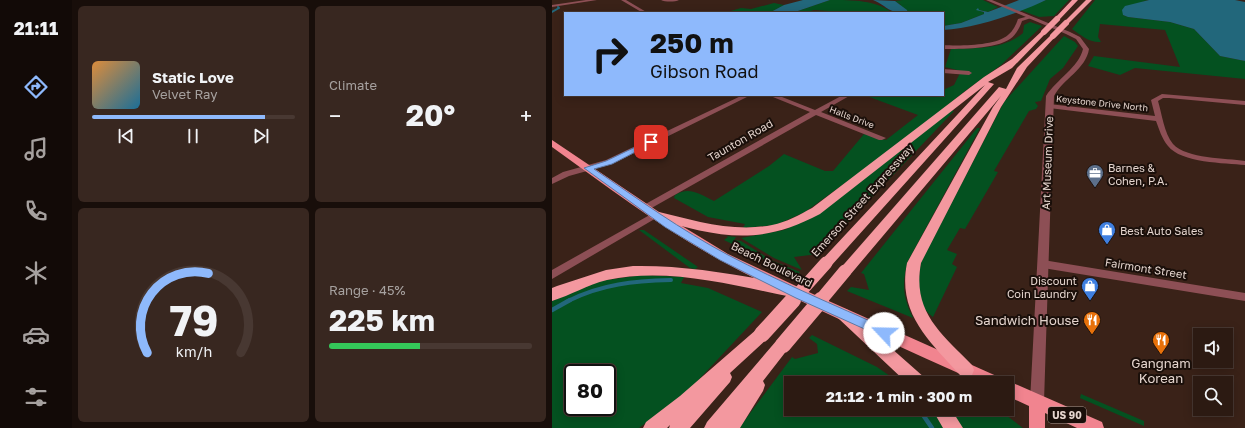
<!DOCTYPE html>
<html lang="en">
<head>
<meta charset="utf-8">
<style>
	body { margin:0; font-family:"Golos Text",sans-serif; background:#382720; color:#f1f3f6; height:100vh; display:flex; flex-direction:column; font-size:15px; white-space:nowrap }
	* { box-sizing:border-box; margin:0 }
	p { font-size:13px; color:#a6a19f }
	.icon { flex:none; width:22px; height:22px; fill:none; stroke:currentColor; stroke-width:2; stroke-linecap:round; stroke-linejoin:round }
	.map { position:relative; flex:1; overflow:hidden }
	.sheet { display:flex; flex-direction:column; gap:6px; padding:6px; background:#180e0a; width:480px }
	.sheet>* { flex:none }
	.top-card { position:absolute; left:12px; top:12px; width:380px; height:84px; border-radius:0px; box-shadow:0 2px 10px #0003,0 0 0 1px #483832; background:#8eb9fc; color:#111; overflow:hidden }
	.fabs { position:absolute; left:641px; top:328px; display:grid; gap:8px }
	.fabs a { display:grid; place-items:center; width:40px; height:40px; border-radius:0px; background:#2c1a12; box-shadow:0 2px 10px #0003,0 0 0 1px #483832; font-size:20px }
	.speed { position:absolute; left:12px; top:364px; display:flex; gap:8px; font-size:20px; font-weight:700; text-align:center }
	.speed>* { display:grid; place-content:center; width:52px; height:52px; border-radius:50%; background:#2c1a12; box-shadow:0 2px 10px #0003,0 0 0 1px #483832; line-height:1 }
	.speed .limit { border:2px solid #111; border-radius:6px; background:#fff; color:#111 }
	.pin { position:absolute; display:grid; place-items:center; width:34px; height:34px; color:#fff; margin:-17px; border-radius:8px; box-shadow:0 2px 6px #0006 }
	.me { position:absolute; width:44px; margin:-22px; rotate:294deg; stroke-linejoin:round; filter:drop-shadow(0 0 3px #0008) }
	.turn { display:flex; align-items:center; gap:14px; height:84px; padding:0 20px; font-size:18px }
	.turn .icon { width:52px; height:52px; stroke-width:2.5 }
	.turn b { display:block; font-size:28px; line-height:34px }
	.big { font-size:30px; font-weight:700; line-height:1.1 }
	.sheet .tile { flex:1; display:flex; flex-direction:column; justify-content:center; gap:6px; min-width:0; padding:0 14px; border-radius:6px; background:#382720 }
	.sheet .dial { align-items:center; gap:0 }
	.dial svg { height:104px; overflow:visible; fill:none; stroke:#483832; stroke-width:7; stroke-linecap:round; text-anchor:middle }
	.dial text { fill:#f1f3f6; stroke:none }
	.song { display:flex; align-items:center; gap:12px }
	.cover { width:48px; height:48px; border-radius:6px; background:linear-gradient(135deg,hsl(30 70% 55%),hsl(200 70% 35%)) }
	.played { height:4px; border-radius:2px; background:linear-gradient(90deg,#8eb9fc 85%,#483832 85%) }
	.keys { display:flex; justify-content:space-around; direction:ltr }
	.heat { display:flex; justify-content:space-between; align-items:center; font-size:22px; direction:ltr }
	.charge { height:6px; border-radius:3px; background:linear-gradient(90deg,#34c759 45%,#483832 0) }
	.sheet .tiles { flex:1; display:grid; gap:6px; grid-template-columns:repeat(2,1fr) }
	.trip { position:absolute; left:232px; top:376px; width:230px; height:40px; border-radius:0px; background:#2c1a12; box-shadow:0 2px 10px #0003,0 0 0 1px #483832; font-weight:700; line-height:40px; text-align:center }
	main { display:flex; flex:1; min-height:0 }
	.tab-bar { display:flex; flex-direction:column; width:72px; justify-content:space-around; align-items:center; background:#120a07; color:#a6a19f }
	.tab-bar .icon { width:28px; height:28px }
	.tab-bar .current { color:#8eb9fc }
	.tab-bar b { font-size:18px; color:#f1f3f6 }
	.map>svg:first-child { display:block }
	.green { fill:#045120; fill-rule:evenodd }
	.water { fill:#22677b }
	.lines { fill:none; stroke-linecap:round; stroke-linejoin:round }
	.stream-far2 { stroke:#22677b; stroke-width:2 }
	.stream-far1 { stroke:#22677b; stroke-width:4 }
	.stream { stroke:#22677b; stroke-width:4.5 }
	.minor { fill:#8d4f55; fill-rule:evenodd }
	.tertiary { fill:#8d4f55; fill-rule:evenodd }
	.trunk { fill:#f1848f; fill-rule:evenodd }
	.motorway { fill:#f3989f; fill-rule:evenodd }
	.motorway-bridge-far2 { stroke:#f3989f; stroke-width:6 }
	.motorway-bridge-far1 { stroke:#f3989f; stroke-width:13 }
	.motorway-bridge { stroke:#f3989f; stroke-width:16 }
	.route { fill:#8eb9fc; stroke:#5c78a4 }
	.labels { text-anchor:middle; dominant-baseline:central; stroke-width:4; stroke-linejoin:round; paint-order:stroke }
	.far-street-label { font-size:9px; fill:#e5d5ce; stroke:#1a0f0a }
	.shield { fill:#1a0f0a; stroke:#a89a93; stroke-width:1 }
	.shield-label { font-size:10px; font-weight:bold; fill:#e5d5ce }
	.street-label { font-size:11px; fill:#e5d5ce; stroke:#1a0f0a }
	.poi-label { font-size:11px; fill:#e5d5ce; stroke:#1a0f0a; text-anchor:start }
	.near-poi-label { font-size:13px; fill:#e5d5ce; stroke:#1a0f0a; text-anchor:end }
</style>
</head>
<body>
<main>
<nav class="tab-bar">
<b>21:11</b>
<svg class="icon current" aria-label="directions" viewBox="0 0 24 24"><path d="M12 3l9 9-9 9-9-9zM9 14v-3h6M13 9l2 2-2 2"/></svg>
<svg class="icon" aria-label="music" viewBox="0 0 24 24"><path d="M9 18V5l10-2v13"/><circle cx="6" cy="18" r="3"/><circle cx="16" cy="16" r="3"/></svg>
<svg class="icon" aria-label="phone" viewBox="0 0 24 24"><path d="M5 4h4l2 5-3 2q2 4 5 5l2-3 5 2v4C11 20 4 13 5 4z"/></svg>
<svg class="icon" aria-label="climate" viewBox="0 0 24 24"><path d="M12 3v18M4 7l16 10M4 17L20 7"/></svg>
<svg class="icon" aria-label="car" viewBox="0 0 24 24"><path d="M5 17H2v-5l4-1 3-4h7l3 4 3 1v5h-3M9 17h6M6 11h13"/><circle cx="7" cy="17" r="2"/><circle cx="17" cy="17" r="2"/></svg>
<svg class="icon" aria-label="filters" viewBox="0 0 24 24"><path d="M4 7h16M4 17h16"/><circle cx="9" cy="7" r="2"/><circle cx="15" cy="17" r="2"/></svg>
</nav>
<section class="sheet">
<div class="tiles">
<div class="tile">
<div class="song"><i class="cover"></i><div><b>Static Love</b><p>Velvet Ray</p></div></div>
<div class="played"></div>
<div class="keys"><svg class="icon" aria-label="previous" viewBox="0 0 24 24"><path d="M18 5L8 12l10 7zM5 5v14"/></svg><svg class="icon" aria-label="pause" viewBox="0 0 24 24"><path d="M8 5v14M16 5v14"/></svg><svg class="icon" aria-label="next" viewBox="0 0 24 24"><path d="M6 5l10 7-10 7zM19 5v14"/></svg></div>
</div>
<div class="tile"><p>Climate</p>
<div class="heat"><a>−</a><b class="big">20°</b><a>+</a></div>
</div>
<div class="tile dial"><svg viewBox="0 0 100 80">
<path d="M14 69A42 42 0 1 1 86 69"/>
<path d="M14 69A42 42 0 0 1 61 8" stroke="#8eb9fc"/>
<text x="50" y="56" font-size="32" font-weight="700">79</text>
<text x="50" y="72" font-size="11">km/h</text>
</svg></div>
<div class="tile"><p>Range · 45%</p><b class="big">225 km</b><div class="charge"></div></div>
</div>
</section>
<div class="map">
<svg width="693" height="428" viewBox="0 0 693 428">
	<rect width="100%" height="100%" fill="#3a2218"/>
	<path class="green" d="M278,0C301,0 324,0 341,13L316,11L317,13H278L277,11L262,10L251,13H240Z
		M351,0H431L446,7L436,12L427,10L433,13L432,14L409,23L391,26V13H356L349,7V5L343,1Z
		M494,0H517L502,16L487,17L468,10Z
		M543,0H597L592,1L571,15L576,17L618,22L642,29L668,56L693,61V79L583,68L568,75L536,66L542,56L628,67L613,30L548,24L546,37L549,42C537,43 529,35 520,29Z
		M222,3L232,5L217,13H172L189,8L199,9Z
		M478,22L490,26L449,65L413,91L347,144L253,212L224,225L191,228L193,224L156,217L122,198L123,195C137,186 148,194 162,201L217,166L232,154L273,171H281L312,134L334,140L366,115L312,95H391V90L402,85L409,71L393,67L399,49C424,48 451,50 471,33L472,25Z
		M512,36L523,42L526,46L511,68L498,79L489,101L483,102L486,106L484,109L477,111L442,171L446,172L413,229L408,228L395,250L405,254L400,264L405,267L381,317C363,305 366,281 369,262L452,102Z
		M399,110L402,111L266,254L242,257L250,270L222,258L189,238L232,230L260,217Z
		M425,128H428L356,261C352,275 350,289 355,303C356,308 359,313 361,318L295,291L299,287L317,290L312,274L309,273Z
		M87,230H92L146,267L143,269L138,268Z
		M174,236L184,237L182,240L189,241L221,261L248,272L245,276L172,240L176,237Z
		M90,275L132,277L129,283L156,288L210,312L138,389L87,428H0V301L48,281ZM21,373H55V407H21Z
		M260,335L325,367L348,383H239V409H380L392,428H187L240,357L243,359L266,353L265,344L257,338Z
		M529,394L592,421V426L528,398Z
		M399,409L435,411L439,409L454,415L471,428H410Z"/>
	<path class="water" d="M251,0H278L240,13H217L232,5Z
		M321,0L343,1L355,10L356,13C335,13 337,7 321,0Z
		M467,0H494C465,14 423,28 391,30V26L409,23L432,14V12L424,10L426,8L427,10L436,12Z
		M597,0H683L693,2V61L668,56L642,29L618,22L576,17L571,15L570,10L573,6Z"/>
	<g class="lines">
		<path class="stream-far2" d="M0,12L7,8L6,7"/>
		<path class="stream-far1" d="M16,301C50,284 82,281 119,280"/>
		<path class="stream" d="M0,310L18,300
			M367,409L380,428"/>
		<path class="minor" d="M34,0H45L0,7V5Z
			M69,0H74L96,13H91Z
			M109,0H127C123,2 113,2 109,0Z
			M477,16L479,17V18L470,21C468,27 464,35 458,39C443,49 409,49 391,49V45C407,46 444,46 456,35C461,31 464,25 466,19Z
			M391,69L417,71L420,73L417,75L391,73Z
			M610,94L693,101V105L617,98H611L606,101C610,114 612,133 621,144C635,159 674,158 693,161V165C673,163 629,163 616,146C610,139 607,129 604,121L497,108L494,106L497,104L603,116L599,100Z
			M191,95H199L60,164L17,176L0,184V178L11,172L54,160Z
			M216,95H225L263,110L291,95H299L269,112L334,138L330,140H327L264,115L96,210H90L89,208L90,206L258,112Z
			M103,212L108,215L106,217L0,279V270Z
			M491,260L693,293V301L491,268L487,267L486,264L487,261Z"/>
		<path class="tertiary" d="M434,0H440L518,32L528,37L537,49C534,69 511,79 502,96L492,402L490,407L485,409L480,407L478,402L494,96C504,80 527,67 531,49L524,39L514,34Z"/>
		<path class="trunk" d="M0,140L107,212L176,254L261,294L449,378L451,382L455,381L461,383L550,422L552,428H525L493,413V428H477V406L455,396V383H428C341,343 252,306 168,260C109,228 55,186 0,147Z"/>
		<path class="motorway" d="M520,0H526L507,20H503V18Z
			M534,0H540L516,24H512V22Z
			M490,31L495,32L460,68L436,82L442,84L279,266L274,268L269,266L267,263L433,85L268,214C204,248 165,236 99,218L97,215L103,211C141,220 181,233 220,225C235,222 247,215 260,208L432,77L460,59Z
			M499,35L504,36L475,67L449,107L369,263C360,312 389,333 420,365L422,370L420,375L414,377L408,375C377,341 345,313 355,263L441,107L449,96L298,275L293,276L288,275L286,271L447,87L454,89L465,68Z
			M81,266C135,265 187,275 240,285L245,287L247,291L245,295L240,297C180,285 116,267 55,280C35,285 19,295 0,301V288L5,286L54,270Z
			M291,308L296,310L373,378L375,383H355L286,318L284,314L286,310Z
			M210,327L215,329L218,334L215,339L178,373L180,377L178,382L138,428H117L118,425L115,428H91L94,422L128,396L205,329Z
			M231,338L237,340L239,345L211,381L213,385L211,391L188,428H152L155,422L225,340Z
			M380,409H399L411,428H391Z"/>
		<path class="motorway-bridge-far2" d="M492,32L505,19
			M501,36L514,23"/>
		<path class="motorway-bridge-far1" d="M240,301L274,263
			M268,301L293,271"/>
		<path class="motorway-bridge" d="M210,334L241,300
			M231,345L269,300"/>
	</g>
	<path class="route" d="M96,141L103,142L60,164L42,169C86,199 129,230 176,255C228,282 282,305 336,329L338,333L336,336L332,338L328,336L244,298L168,260L113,227L32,168L54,161Z"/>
	<defs>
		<symbol id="office-pin" viewBox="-11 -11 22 30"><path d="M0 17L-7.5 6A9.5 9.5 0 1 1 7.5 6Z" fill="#5c6f8a" stroke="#1a0f0a"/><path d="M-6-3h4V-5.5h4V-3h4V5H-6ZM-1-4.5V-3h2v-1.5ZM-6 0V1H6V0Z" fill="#fff"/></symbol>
		<symbol id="shop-pin" viewBox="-11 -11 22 30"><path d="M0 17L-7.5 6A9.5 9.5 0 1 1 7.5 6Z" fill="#3f7fe0" stroke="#1a0f0a"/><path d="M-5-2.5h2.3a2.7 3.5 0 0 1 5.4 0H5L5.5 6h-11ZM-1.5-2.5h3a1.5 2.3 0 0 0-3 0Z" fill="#fff"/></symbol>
		<symbol id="restaurant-pin" viewBox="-11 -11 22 30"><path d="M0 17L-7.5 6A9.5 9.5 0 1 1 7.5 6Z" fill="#e8710a" stroke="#1a0f0a"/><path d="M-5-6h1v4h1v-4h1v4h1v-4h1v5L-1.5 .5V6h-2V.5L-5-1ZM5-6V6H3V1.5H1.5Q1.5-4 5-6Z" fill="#fff"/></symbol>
	</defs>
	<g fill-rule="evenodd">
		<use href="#office-pin" x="533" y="163" width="20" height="27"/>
		<use href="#shop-pin" x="545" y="220" width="20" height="27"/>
		<use href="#shop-pin" x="528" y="276" width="20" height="27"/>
		<use href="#restaurant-pin" x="530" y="310" width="20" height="27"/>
		<use href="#restaurant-pin" x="599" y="330" width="20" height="27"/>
	</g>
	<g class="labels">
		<g class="far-street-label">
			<text transform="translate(550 103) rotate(6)">Keystone Drive North</text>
			<text transform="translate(300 117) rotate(21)">Halls Drive</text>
		</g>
		<rect class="shield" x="496" y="407" width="38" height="16" rx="3"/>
		<g class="shield-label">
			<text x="515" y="415">US 90</text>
		</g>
		<g class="street-label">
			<text transform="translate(188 140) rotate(-30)">Taunton Road</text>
			<text transform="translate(495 163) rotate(-88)">Art Museum Drive</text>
			<text transform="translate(310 200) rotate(-48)">Emerson Street Expressway</text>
			<text transform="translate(220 264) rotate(26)">Beach Boulevard</text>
			<text transform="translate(594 268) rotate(9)">Fairmont Street</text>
		</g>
		<g class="poi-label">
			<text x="556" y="167">Barnes &amp;<tspan x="556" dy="13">Cohen, P.A.</tspan></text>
			<text x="568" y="230">Best Auto Sales</text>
			<text x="525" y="280" text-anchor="end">Discount<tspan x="525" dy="13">Coin Laundry</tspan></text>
		</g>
		<g class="near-poi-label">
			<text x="527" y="320">Sandwich House</text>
			<text x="609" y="363" text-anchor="middle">Gangnam<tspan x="609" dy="15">Korean</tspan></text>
		</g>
	</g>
</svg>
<div class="fabs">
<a><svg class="icon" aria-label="sound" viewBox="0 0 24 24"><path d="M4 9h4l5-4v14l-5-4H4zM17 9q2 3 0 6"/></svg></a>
<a><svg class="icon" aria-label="search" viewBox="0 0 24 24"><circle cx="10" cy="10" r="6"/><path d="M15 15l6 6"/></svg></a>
</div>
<div class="speed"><div class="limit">80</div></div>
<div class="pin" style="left:99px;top:142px;background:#d93025"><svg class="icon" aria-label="arrive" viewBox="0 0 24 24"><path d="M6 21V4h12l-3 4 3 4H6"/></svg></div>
<svg class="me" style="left:332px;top:333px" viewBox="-20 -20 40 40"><circle r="19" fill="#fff"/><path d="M0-13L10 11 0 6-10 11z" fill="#8eb9fc"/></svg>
<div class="trip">21:12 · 1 min · 300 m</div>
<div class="top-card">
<div class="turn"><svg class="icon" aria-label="right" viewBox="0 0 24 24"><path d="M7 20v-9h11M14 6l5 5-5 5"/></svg><div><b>250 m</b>Gibson Road</div></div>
</div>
</div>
</main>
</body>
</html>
